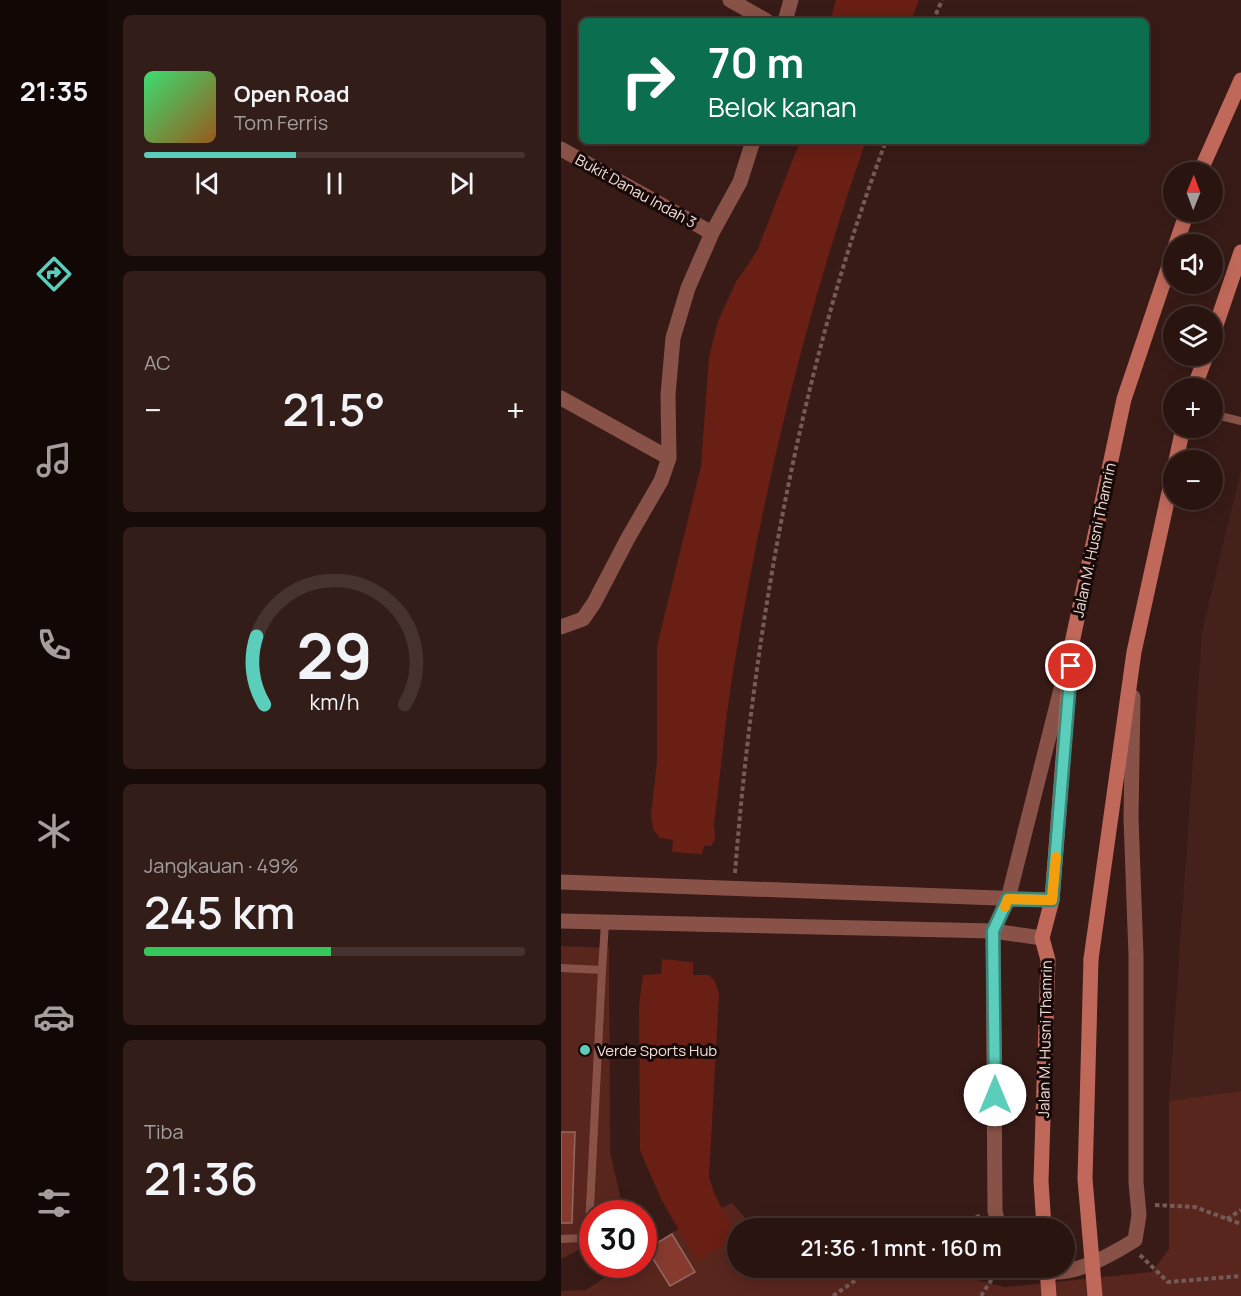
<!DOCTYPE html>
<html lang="id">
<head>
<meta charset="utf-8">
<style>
	body { margin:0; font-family:Manrope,sans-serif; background:#321d19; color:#f1f3f6; height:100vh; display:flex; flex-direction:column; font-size:22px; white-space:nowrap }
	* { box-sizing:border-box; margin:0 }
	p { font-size:20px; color:#a59e9f }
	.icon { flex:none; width:33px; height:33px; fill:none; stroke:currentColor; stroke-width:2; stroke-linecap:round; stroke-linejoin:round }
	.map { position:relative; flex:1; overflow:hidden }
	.details { display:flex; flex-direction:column; gap:15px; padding:15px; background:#170b09; width:453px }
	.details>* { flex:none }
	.hud { position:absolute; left:18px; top:18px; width:570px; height:126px; border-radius:9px; box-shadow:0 3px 15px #0003,0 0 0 2px #463330; background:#0b6e4f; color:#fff; overflow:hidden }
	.needle { width:39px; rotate:1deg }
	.controls { position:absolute; left:602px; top:162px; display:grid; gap:12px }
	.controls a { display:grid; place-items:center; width:60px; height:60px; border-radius:50%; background:#2a1410; box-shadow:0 3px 15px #0003,0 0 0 2px #463330; font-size:30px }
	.speed { position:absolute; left:18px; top:1200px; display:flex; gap:12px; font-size:30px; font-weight:700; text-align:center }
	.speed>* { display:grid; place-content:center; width:78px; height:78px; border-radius:50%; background:#2a1410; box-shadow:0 3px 15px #0003,0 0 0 2px #463330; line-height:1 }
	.speed .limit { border:9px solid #d22; background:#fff; color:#111 }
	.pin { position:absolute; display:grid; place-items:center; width:51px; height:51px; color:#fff; margin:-26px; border:3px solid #fff; border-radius:50%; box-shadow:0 2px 6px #0007 }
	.me { position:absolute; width:66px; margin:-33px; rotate:0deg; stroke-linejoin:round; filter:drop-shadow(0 0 4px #0008) }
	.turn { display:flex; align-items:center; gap:21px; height:126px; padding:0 30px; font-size:27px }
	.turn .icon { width:78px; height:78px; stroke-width:2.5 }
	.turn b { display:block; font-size:42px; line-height:51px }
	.big { font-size:45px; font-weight:600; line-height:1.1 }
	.details .card { flex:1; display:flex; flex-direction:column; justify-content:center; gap:9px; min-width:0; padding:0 21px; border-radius:9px; background:#321d19 }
	.details .dial { align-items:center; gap:0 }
	.dial svg { height:156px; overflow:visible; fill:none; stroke:#463330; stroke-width:7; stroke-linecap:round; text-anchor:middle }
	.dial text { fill:#f1f3f6; stroke:none }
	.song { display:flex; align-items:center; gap:18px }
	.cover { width:72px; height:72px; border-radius:9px; background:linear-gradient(135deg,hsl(140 70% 55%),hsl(30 70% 35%)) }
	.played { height:6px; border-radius:3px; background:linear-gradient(90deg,#5bcebb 40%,#463330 40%) }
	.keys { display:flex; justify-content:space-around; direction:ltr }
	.heat { display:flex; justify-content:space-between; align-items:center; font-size:33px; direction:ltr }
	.charge { height:9px; border-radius:4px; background:linear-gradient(90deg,#34c759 49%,#463330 0) }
	.trip { position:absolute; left:166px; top:1218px; width:348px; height:60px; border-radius:30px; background:#2a1410; box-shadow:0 3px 15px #0003,0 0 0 2px #463330; font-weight:600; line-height:60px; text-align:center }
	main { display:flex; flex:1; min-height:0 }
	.tabs { display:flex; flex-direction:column; width:108px; justify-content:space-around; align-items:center; background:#110806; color:#a59e9f }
	.tabs .icon { width:42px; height:42px }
	.tabs .current { color:#5bcebb }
	.tabs b { font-size:27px; color:#f1f3f6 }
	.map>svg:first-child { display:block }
	.built { fill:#45211b }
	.green { fill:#59261e }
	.water { fill:#691f14 }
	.building { fill:#863a2e; stroke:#8f6b64; stroke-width:1.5 }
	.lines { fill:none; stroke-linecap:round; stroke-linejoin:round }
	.path { stroke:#755b56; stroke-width:4; stroke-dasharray:4.5 3; stroke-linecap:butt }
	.lane { stroke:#885248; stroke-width:8 }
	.street { stroke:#885248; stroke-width:15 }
	.secondary { stroke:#c0695a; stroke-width:15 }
	.secondary-bridge { stroke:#c0695a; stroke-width:15 }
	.route-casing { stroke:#3b867a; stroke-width:15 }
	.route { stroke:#5bcebb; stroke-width:10 }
	.slow { stroke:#f59e0b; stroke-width:10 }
	.poi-dot { fill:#5bcebb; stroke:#160907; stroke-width:2 }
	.labels { text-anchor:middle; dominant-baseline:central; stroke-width:6; stroke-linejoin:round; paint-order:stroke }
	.street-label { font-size:15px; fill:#f3dfda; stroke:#160907 }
	.poi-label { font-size:15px; fill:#f3dfda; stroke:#160907; text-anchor:start }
</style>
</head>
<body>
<main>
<nav class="tabs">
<b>21:35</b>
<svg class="icon current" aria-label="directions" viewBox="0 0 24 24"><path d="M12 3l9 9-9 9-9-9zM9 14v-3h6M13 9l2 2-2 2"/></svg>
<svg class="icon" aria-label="music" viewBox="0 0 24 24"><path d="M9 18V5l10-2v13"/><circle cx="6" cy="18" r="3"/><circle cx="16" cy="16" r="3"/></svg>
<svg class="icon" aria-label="phone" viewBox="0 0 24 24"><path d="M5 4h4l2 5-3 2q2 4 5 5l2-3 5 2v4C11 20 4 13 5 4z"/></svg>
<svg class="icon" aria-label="climate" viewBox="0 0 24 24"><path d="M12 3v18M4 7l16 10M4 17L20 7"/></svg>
<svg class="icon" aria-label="car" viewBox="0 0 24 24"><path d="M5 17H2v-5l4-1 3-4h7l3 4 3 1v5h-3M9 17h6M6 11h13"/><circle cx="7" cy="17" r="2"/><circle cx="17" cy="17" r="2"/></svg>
<svg class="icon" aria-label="filters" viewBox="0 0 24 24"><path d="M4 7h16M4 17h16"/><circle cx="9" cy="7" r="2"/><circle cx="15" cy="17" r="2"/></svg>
</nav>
<section class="details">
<div class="card">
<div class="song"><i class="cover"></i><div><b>Open Road</b><p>Tom Ferris</p></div></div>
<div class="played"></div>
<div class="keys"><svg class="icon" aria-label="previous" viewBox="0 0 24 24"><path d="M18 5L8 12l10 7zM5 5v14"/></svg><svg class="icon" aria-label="pause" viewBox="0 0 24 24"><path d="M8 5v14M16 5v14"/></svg><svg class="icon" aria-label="next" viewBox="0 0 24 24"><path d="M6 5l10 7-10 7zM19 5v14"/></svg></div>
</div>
<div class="card"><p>AC</p>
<div class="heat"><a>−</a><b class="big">21.5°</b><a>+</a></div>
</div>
<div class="card dial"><svg viewBox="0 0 100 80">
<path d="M14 69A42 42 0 1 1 86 69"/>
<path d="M14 69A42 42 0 0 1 10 34" stroke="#5bcebb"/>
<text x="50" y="56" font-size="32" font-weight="700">29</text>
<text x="50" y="72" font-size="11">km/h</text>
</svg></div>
<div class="card"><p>Jangkauan · 49%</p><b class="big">245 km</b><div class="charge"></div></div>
<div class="card"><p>Tiba</p><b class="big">21:36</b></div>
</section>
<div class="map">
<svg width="680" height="1296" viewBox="0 0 680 1296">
	<rect width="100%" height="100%" fill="#381b16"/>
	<path class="built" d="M680,470V1091L608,1101L641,632Z"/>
	<path class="green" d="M0,946L48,948L49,1152L63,1213L32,1214L31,1243L0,1259Z
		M680,1091V1296H0V1291L25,1290L63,1265L82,1264L83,1251L108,1234L171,1203L193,1228H177V1268H407L408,1278L444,1287L591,1272L608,1249V1101Z"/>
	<path class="water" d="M275,0H358L350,21H269Z
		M239,141H305C245,311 203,487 173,666C164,718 160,771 153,824L154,839L150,846H143L141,854L111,852L112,840L99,838L92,829L90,816L96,761V646L140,466L148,357L157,321L175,282L196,251Z
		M101,959L132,962V975H148L154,981L158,994L148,1177L153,1193L176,1237L136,1261L100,1199L79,1150L78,1006L82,975L100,974Z"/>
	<path class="building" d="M0,1132H14L11,1223H0Z
		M111,1234L134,1272L109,1286L86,1249Z"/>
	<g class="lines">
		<path class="path" d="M372,21L381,0
			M174,873C193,629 238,371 325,141
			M594,1205L634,1207L680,1224
			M666,1219L680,1210
			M379,1228L419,1216
			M579,1255L607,1282L680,1276
			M272,1296L312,1268
			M420,1296L438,1268"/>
		<path class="lane" d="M651,414L680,421
			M0,968L41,970L44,923
			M0,1239L19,1238L28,1227L41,970"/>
		<path class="street" d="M169,0L206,21
			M224,21L230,0
			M0,149L151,233
			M0,398L108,458
			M0,627L22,619L33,603L67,538L100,481L108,458L107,395L112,338L127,288L151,233L179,182L192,141
			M0,882L491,900
			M0,921L432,931L481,938
			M438,1228L434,1211L432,931L447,899L505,669
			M475,1268C503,1283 550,1255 574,1240L578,1215L575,1182V956L570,818L572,697"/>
		<path class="secondary" d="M639,172L680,80
			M615,244L626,212
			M651,337L680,252
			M633,388L645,356
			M615,460L622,428
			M530,959L573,652L612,474
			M483,1228L480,1181L487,960L481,938L491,900L511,643L563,399L612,254"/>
		<path class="secondary-bridge" d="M530,959L524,1179L534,1296
			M486,1268L488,1296"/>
	</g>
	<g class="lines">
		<defs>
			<path id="route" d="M434,1095L432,931L447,899L491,900L510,666"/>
		</defs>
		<use href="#route" class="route-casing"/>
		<use href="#route" class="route"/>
		<path class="slow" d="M444,907L447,899L491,900L495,857"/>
	</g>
	<circle class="poi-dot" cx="24" cy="1050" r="6"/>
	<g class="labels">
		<g class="street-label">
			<text transform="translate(75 191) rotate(29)">Bukit Danau Indah 3</text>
			<text transform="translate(533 540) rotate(-78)">Jalan M. Husni Thamrin</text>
			<text transform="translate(484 1039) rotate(-89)">Jalan M. Husni Thamrin</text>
		</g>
		<g class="poi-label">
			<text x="36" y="1050">Verde Sports Hub</text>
		</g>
	</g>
</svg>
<div class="controls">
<a><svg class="needle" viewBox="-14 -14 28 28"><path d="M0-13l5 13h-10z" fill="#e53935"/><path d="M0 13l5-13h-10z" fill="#a59e9f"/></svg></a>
<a><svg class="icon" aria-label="sound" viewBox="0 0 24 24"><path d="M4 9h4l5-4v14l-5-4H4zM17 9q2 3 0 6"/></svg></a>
<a><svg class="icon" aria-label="layers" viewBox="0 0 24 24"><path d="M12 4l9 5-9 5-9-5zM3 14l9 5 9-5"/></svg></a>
<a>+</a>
<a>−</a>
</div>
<div class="speed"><div class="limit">30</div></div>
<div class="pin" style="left:510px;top:666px;background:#d93025"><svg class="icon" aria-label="arrive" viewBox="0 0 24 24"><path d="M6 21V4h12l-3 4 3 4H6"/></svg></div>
<svg class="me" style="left:434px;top:1095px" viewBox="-20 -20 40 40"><circle r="19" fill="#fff"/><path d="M0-13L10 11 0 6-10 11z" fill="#5bcebb"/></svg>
<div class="trip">21:36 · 1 mnt · 160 m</div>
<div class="hud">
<div class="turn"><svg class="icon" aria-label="right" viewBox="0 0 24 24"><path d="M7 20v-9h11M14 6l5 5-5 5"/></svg><div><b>70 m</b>Belok kanan</div></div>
</div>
</div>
</main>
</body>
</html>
